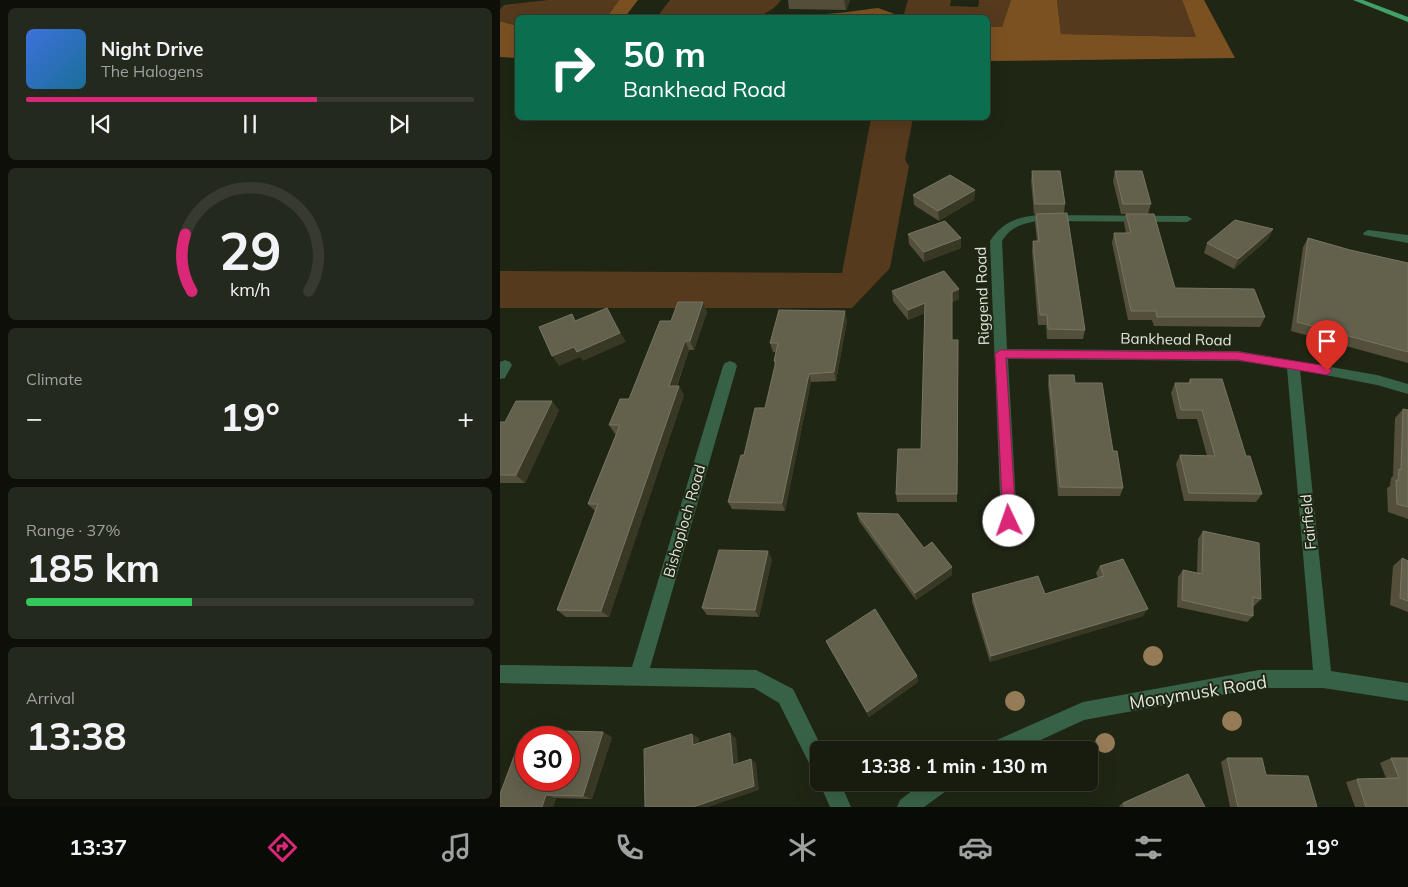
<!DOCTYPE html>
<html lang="en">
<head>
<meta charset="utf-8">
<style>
	body { margin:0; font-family:Mulish,sans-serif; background:#24291d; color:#f1f3f6; height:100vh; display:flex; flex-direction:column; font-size:19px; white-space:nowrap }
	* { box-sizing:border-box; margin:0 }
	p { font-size:16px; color:#9ea19e }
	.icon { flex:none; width:28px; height:28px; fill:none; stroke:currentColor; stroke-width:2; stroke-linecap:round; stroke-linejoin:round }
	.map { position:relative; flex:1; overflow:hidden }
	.panel { display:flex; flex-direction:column; gap:8px; padding:8px; background:#0d0f08; width:500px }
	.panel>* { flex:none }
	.hud { position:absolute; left:15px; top:15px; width:475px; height:105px; border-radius:8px; box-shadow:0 5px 20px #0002,0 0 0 1px #363a2f; background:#0b6e4f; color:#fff; overflow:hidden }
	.speed { position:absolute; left:15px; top:726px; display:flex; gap:10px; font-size:25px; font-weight:700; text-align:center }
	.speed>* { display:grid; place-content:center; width:65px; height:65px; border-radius:50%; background:#171c0f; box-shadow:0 5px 20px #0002,0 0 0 1px #363a2f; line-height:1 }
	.speed .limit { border:8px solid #d22; background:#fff; color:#111 }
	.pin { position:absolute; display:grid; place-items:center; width:42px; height:42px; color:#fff; margin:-51px -21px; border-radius:50% 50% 50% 0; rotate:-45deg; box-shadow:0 0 5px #0007 }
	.pin .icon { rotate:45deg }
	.me { position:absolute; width:55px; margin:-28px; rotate:357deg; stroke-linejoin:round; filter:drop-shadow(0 0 4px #0008) }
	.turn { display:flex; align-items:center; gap:18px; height:105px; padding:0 25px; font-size:22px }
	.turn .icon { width:65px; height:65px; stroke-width:2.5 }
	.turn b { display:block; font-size:35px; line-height:42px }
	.big { font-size:38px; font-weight:700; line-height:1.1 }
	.panel .tile { flex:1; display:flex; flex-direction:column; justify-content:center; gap:8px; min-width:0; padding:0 18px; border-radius:8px; background:#24291d }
	.panel .dial { align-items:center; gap:0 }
	.dial svg { height:130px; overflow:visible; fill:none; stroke:#363a2f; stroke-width:7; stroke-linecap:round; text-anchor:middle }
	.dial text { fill:#f1f3f6; stroke:none }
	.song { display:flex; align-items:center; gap:15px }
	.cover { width:60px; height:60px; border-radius:8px; background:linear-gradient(135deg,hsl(220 70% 55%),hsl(200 70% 35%)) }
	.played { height:5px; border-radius:2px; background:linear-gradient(90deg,#db2777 65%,#363a2f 65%) }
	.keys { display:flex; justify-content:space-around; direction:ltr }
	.heat { display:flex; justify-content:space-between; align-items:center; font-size:28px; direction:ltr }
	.charge { height:8px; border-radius:4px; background:linear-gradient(90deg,#34c759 37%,#363a2f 0) }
	.trip { position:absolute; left:310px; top:741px; width:288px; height:50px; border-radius:8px; background:#171c0f; box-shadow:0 5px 20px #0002,0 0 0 1px #363a2f; font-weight:700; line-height:50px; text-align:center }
	.dock { display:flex; height:80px; justify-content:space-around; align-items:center; background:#090b06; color:#9ea19e }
	.dock .icon { width:35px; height:35px }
	.dock .current { color:#db2777 }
	.dock b { font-size:22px; color:#f1f3f6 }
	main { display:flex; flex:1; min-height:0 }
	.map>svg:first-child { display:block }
	.green { fill:#553a1d }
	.forest { fill:#7b5121 }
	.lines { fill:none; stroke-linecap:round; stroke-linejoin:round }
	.minor { fill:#386247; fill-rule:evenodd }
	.primary { fill:#43a068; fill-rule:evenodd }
	.tree { fill:#967b57 }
	.wall { fill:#544f3b }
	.shaded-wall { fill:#383824 }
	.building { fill:#63604c; stroke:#777563 }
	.route { fill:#db2777; stroke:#8e194d }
	.labels { text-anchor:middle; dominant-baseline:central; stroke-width:4; stroke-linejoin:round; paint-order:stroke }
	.street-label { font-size:15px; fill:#e2e7db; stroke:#1f2614 }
	.near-street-label { font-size:18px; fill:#e2e7db; stroke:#1f2614 }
</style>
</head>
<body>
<main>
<section class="panel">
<div class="tile">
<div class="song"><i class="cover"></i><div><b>Night Drive</b><p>The Halogens</p></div></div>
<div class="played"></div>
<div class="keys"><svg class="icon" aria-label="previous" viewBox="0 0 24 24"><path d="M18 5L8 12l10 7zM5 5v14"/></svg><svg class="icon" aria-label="pause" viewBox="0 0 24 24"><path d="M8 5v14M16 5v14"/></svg><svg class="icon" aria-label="next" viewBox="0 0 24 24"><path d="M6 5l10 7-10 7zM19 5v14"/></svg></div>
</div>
<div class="tile dial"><svg viewBox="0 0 100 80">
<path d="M14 69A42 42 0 1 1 86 69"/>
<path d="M14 69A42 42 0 0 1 10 34" stroke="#db2777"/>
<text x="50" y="56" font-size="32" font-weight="700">29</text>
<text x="50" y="72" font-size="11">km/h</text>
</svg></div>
<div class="tile"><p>Climate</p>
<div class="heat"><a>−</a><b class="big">19°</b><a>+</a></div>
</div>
<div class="tile"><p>Range · 37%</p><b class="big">185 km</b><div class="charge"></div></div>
<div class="tile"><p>Arrival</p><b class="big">13:38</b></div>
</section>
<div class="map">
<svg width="908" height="807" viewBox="0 0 908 807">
	<rect width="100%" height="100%" fill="#1f2614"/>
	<path class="green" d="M48,0H119L107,17L18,18L17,26L0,21V10L4,5Z
		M170,0H281C275,9 266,14 255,17L156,18Z
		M408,0H451L450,6L478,7L479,0H511L502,27H488V18L403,17Z
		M557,0H682L696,37L561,34Z
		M371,118H413L405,160L409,166L390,268L352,308H0V271L342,273Z"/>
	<path class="forest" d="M119,0H138L125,17H107Z
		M511,0H557L561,34L696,37L682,0H704L735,58L488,61V27H502Z
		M378,8L403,17H323L325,14C344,13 360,10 378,8Z
		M0,21L17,26V58L0,57Z"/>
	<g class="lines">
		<path class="minor" d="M537,215L687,216L692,219L687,222L537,221C521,224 511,227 502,241L507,349L738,351L877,375L908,384V394L877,385L800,370L831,671L908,683V701L823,688H759L584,720L519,750H487L490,743L583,702L759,670H813L787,368L738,361L508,359L517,521L515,526L509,528L503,526L501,521L490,241C503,222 515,218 537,215Z
			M868,230L908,235V243L864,235L863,233Z
			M5,360L10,362L12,365L5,378L0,379V362Z
			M230,361L235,363L237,366L150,668L256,670L262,673L293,689L323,750H319V772L312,769L279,703L254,688L0,683V665L132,667L223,366L225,363Z
			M319,782H340L351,807H330Z
			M424,782H452L449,789L424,807H397L400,800Z"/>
		<path class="primary" d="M853,0H863L908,17V22Z"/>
	</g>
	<g class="tree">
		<circle cx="653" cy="656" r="10"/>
		<circle cx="515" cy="701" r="10"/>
		<circle cx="732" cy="721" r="10"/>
		<circle cx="605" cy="743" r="10"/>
	</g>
	<path class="wall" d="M288,0H350L346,10L289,9Z
		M532,171L565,204L564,213L585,330L583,339H547L546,325H538L532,251L533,241H537L535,223L536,214H534L531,181Z
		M615,171L651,204L648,214H621L613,181Z
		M475,190L474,200L439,221L414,205L413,195Z
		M626,214L675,288L765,317L760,327L654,326L652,320H628L612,243L614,233H626L624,223Z
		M773,229L768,239L734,269L704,253L707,243Z
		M408,234L461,238V248L424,262L409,244Z
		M808,238L850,250L908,263V363L791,331L803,247Z
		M392,291L459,299L452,302V340H458L457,502H397L396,494L421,449L425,313L408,320L393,301Z
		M203,302L207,312L194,350H189L177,386L184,395L109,617H66L57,610L95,511L88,504L116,434H115L109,425L129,399L171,321Z
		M347,321L336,381L311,382L285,511L232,509L228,502L244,455L265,408L275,366L274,361L276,352H273L270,343Z
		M549,375L575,383L613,451L623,488L620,496H558L548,384Z
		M690,379L746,456L762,494L756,502L684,501L676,464L680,455L707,456L697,419H677L671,393L675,383H688Z
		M903,409L908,410V519L888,512L887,488L890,486L891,478L893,476L895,418Z
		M59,410L25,483H0V422H5Z
		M357,513L424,548L452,575L416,600L359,521Z
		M703,531L761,599L754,606H753V616L747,622L677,607L678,577L683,570L697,573L698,539Z
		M902,558L908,561V612L890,605L893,566Z
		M272,559L259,617L207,615L202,608Z
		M600,566L643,616L490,662L472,602V594H545L598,578L596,573Z
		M326,641L417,676L418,682L369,717Z
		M112,737L92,799L56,798L53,807L26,780Z
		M727,758L766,775L817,807H730L721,762Z
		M891,758H908V807H855L846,782L857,779L886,778L880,763Z
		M623,803L705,807H620L619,806Z"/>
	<path class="shaded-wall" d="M344,0H350L346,10Z
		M475,190L474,200L439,221L438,211Z
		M773,229L768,239L734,269L738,259Z
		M461,238V248L424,262V252Z
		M459,289V299L452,302V292Z
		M203,302L207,312L194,350L190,341Z
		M425,303V313L408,320V310Z
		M107,308L126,342L83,361L80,357L59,366L52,356L74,347Z
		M345,311L347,321L336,381L334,372Z
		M185,341L189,350L173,395L169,386Z
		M309,374L311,382L285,511L282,503Z
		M179,386L184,395L109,617L101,611Z
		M52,401L59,410L25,483L16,475Z
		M268,551L272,559L259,617L255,610Z
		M452,567V575L416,600L415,593Z
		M648,609L643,616L490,662L491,656Z
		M417,676L418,682L369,717L367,712Z
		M103,732L112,737L92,799L83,796Z
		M230,733L236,738L239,769L233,765Z
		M192,734L199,738V750L193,745Z
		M251,759L256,763L259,790L208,807H193Z
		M46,795L56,798L53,807H42Z"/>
	<path class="building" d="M532,171H560L565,204H535Z
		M615,171H642L651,204H623Z
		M450,175L475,190L438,211L413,195Z
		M567,213L585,330L548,329L547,315H540L533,241H539L536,214Z
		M626,214H654L675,288L754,289L765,317H657L656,311H631L614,233H631Z
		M735,220L773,229L738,259L707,243Z
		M445,221L461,238L424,252L408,234Z
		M808,238L850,250L908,263V352L797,322Z
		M444,271L459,289L452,292V340H458L457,494H396L398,449H421L425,303L408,310L392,291Z
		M178,302H203L190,341H185L169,386H179L101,611L57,610L98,504H88L120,425H109L120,399H129L160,321H171Z
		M107,308L120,333L77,352L74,347L52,356L39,327L72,314L75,321Z
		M279,310L345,311L334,372L309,374L282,503L228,502L241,455H244L255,408H265L276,361H274L278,343H270Z
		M549,375H574L575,383H602L613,451H617L623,488L560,487Z
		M690,379H722L746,456H750L762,494L689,493L680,455L715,456L702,410H681L675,383H691Z
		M16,401H52L16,475H0V422H5Z
		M903,409L908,410V507L897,504L896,480L898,481L899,469L901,470Z
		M357,513L398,514L424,548L432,542L452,567L415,593Z
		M703,531L759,543L761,599L753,597V616L682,600L683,570L702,574Z
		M219,550L268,551L255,610L202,608Z
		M902,558L908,561V601L900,598Z
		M623,559L648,609L491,656L472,594L538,576L545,594L604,576L600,566Z
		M375,609L417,676L367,712L326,641Z
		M63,731L103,732L83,796L46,795L42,807H0V794L18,746L26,747V780H69V738H60Z
		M230,733L233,765L251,759L254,786L193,807H145L144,749L192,734L193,745Z
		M727,758H762L766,775L808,776L817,807H738Z
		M891,758H908V807H866L857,779L899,778Z
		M688,774L705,807H625L623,803Z"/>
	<path class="route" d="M500,350L738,352L827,366L832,371L827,375L738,360L506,358L516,521L514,525L509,527L505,525L503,521L495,354Z"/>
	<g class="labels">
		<g class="street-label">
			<text transform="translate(482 296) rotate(-92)">Riggend Road</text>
			<text transform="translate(676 339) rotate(1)">Bankhead Road</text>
			<text transform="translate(184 521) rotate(-74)">Bishoploch Road</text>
			<text transform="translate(808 522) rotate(-95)">Fairfield</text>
		</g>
		<g class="near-street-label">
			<text transform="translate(698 692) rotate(-9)">Monymusk Road</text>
		</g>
	</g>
</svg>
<div class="speed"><div class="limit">30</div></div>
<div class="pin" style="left:827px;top:371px;background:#d93025"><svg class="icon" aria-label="arrive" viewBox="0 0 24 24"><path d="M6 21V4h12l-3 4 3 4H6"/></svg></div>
<svg class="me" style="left:509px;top:521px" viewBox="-20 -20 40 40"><circle r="19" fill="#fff"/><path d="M0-13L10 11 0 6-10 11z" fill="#db2777"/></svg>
<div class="trip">13:38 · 1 min · 130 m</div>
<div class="hud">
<div class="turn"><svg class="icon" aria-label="right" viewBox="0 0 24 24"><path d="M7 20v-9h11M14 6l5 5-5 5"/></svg><div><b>50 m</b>Bankhead Road</div></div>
</div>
</div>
</main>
<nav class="dock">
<b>13:37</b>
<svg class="icon current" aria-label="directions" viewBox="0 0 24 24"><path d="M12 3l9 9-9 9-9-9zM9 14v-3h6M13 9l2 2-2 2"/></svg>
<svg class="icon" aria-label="music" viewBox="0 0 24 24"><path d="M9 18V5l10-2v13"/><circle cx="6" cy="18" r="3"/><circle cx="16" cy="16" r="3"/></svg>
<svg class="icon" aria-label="phone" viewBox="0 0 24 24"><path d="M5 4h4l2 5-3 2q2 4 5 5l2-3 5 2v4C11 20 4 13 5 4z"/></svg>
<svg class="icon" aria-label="climate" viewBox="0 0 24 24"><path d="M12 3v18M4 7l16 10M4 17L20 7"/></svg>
<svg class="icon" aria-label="car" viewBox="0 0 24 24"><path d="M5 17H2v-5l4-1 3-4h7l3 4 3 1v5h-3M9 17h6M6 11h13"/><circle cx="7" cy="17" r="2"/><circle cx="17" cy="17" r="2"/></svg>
<svg class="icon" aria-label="filters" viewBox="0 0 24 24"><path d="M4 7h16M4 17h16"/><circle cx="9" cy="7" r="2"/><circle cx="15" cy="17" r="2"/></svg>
<b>19°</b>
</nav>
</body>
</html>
